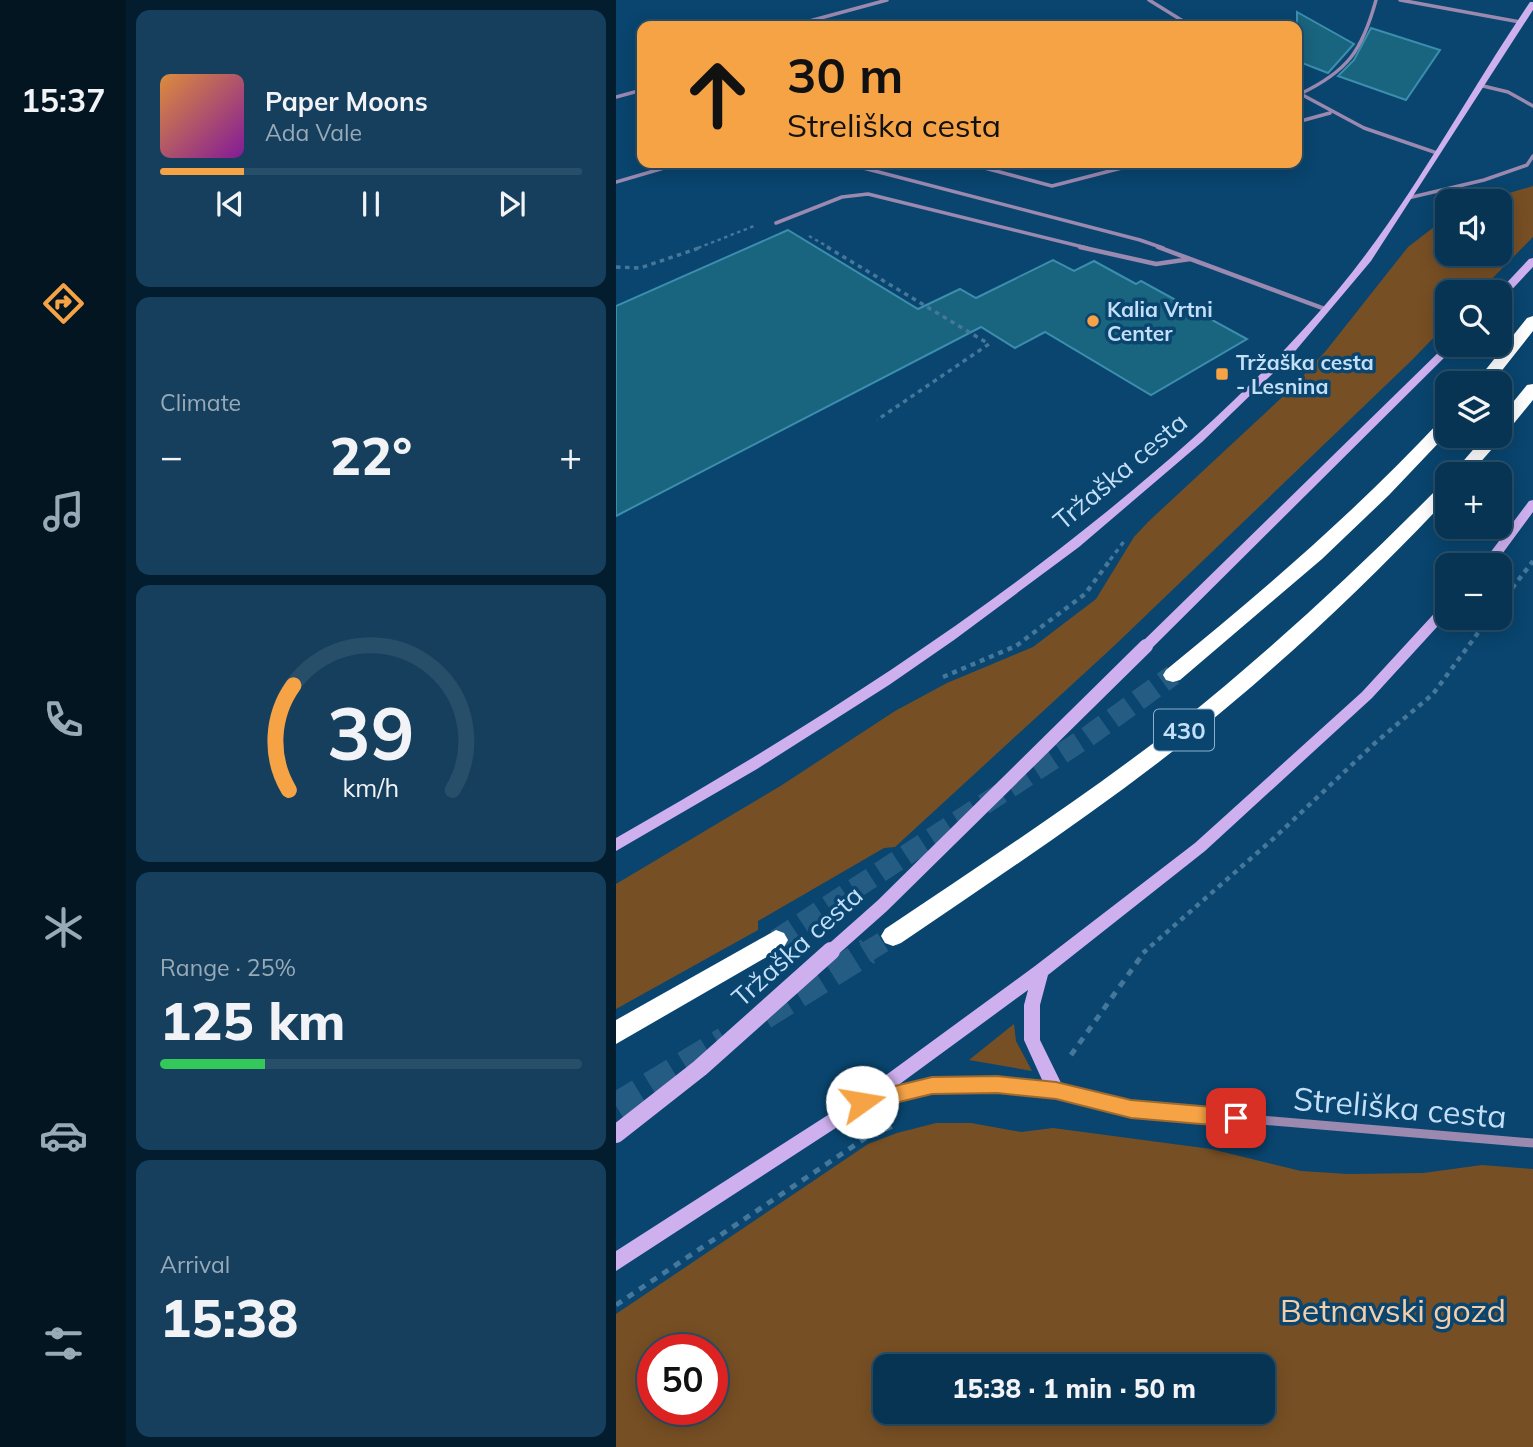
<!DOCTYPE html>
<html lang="en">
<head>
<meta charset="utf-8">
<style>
	body { margin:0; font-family:Mulish,sans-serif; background:#153f5d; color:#f1f3f6; height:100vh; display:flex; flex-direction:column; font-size:26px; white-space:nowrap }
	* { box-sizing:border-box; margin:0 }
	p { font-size:23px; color:#98aab8 }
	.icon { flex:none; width:38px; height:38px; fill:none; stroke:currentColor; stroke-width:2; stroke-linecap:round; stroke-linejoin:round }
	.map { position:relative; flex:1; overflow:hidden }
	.side { display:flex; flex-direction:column; gap:10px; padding:10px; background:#041d2e; width:490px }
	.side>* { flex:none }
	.guide { position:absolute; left:21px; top:21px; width:665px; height:147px; border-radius:14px; box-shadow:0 4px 18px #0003,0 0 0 2px #284f6a; background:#f5a345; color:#111; overflow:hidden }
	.fabs { position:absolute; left:819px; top:189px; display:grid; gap:14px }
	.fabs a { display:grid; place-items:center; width:77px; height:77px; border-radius:14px; background:#073453; box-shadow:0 4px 18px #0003,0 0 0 2px #284f6a; font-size:35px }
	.speed { position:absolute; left:21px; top:1334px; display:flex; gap:14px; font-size:35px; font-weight:700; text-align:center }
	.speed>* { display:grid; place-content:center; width:91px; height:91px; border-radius:50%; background:#073453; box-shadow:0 4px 18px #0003,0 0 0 2px #284f6a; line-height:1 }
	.speed .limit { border:10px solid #d22; background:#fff; color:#111 }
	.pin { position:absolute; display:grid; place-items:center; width:60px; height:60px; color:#fff; margin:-30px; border-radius:14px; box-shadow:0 4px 10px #0006 }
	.me { position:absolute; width:77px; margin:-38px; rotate:77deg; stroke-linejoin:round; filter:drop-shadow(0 0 5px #0008) }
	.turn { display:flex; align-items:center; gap:24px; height:147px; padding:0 35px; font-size:32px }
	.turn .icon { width:91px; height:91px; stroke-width:2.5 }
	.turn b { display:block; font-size:49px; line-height:60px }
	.big { font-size:52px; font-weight:800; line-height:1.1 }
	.side .widget { flex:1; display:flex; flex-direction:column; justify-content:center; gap:10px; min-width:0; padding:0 24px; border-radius:14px; background:#153f5d }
	.side .dial { align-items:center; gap:0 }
	.dial svg { height:182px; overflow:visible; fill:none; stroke:#284f6a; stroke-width:7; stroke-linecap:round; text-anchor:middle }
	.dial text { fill:#f1f3f6; stroke:none }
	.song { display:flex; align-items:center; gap:21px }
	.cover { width:84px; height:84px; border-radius:10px; background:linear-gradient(135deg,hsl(30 70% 55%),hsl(290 70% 35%)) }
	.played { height:7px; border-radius:4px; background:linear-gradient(90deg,#f5a345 20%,#284f6a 20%) }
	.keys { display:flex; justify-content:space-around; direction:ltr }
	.heat { display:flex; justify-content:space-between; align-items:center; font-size:38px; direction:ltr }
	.charge { height:10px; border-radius:5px; background:linear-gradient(90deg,#34c759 25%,#284f6a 0) }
	.trip { position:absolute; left:257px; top:1354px; width:402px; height:70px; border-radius:14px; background:#073453; box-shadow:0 4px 18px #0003,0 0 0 2px #284f6a; font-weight:800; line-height:70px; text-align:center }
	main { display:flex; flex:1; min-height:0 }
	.dock { display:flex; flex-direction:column; width:126px; justify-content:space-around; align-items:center; background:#031521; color:#98aab8 }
	.dock .icon { width:49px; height:49px }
	.dock .selected { color:#f5a345 }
	.dock b { font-size:32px; color:#f1f3f6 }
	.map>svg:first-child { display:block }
	.green { fill:#774f24; fill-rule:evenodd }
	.building { fill:#19647e; stroke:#3b8ead; stroke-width:2 }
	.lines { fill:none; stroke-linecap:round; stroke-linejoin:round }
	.highway-tunnel-far1 { stroke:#255c84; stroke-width:21; stroke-dasharray:21 10; stroke-linecap:butt }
	.highway-tunnel { stroke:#255c84; stroke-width:27; stroke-dasharray:27 13; stroke-linecap:butt }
	.path-far3 { stroke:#45779b; stroke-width:2.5; stroke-dasharray:3.5 3.5; stroke-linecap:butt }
	.path-far2 { stroke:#45779b; stroke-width:3.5; stroke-dasharray:4.5 4.5; stroke-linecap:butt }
	.path-far1 { stroke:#45779b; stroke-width:4.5; stroke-dasharray:5 5; stroke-linecap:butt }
	.path { stroke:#45779b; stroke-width:5; stroke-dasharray:7 7; stroke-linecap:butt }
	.lane-far1 { stroke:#9b89b0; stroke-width:3.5 }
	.lane { stroke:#9b89b0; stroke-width:4.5 }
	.street { stroke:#9b89b0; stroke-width:9 }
	.secondary { fill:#ceb0ef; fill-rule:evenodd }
	.highway { fill:#fff; fill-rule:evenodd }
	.secondary-bridge-far1 { stroke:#ceb0ef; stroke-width:14 }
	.secondary-bridge { stroke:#ceb0ef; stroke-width:18 }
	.route { fill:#f5a345; stroke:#9f6a2d; stroke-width:2 }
	.poi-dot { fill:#f5a345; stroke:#09456f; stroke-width:2.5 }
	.labels { text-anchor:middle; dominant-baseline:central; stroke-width:7; stroke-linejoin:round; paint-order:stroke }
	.far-poi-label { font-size:21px; font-weight:bold; fill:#c3dff8; stroke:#09456f; text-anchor:start }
	.shield { fill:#09456f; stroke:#8bb1cf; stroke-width:2 }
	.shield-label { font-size:24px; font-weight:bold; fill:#c3dff8 }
	.street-label { font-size:26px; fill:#c3dff8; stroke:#09456f }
	.near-street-label { font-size:32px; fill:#c3dff8; stroke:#09456f }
	.near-park-label { font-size:32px; fill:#f4cea8; stroke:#09456f }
</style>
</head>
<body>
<main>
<nav class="dock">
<b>15:37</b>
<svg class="icon selected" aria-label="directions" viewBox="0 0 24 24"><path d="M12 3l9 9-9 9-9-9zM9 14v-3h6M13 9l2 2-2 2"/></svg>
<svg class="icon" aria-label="music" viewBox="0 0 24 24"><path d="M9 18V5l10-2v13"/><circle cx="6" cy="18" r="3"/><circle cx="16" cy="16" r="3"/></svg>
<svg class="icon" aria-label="phone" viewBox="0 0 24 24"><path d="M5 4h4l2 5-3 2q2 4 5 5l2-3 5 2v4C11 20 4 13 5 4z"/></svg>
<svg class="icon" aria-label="climate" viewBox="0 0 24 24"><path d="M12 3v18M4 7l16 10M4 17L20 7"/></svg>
<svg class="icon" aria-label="car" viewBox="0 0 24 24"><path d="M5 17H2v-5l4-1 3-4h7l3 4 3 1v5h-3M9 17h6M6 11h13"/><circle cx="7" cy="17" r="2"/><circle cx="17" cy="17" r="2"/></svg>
<svg class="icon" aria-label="filters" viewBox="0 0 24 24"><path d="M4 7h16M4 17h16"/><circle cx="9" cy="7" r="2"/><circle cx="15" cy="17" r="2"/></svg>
</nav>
<section class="side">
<div class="widget">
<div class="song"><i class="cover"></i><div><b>Paper Moons</b><p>Ada Vale</p></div></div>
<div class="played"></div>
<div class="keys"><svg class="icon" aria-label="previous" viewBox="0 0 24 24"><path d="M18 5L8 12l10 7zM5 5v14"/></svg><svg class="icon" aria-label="pause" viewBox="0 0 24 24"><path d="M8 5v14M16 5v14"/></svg><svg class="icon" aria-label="next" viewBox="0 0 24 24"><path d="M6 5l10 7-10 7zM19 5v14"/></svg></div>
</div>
<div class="widget"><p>Climate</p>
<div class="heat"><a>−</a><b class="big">22°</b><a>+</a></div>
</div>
<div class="widget dial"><svg viewBox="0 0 100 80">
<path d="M14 69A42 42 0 1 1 86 69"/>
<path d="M14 69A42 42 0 0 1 16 23" stroke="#f5a345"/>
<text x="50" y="56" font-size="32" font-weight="700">39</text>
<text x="50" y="72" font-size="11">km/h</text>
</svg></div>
<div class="widget"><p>Range · 25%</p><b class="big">125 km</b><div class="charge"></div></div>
<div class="widget"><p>Arrival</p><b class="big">15:38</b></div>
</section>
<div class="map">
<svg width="917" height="1447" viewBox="0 0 917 1447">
	<rect width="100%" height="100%" fill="#09456f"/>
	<path class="green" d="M917,186V237L912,242L863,292H831V324L795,361L498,646L279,847L268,848L142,921V930L0,1009V884L166,785L279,711L331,683L417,647L480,599L518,537L532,522L675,389L709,352L792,247L831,217V254H884V201H866Z
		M398,1024L400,1041L416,1071L353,1060Z
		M320,1123H355L405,1132L437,1128L595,1149L685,1171L732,1174L807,1173L866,1165L917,1169V1447H0V1314L252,1144L281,1133ZM37,1349H96V1409H37ZM270,1367H648V1412H270Z"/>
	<path class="building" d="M681,12L738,44L712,73L681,61Z
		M755,28L824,50L790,100L722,76L738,60Z
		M172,230L302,309L344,289L360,298L437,260L458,271L478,261L520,284L525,281L631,339L535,395L429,332L399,348L365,327L0,516V306Z"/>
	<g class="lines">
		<path class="highway-tunnel-far1" d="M160,940L471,737L557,675
			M249,953L277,936"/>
		<path class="highway-tunnel" d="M148,1016L252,951
			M0,1106L109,1040"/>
		<path class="path-far3" d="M193,236L214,248
			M82,248L138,226"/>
		<path class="path-far2" d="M211,247L373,344L261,420
			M0,267L24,268L86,247
			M494,560L509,540"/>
		<path class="path-far1" d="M884,604L917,561
			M327,677L400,646L469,594L495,559
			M527,953L657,839L759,743L817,694L873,618"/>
		<path class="path" d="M455,1055L529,951
			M0,1305L251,1137L277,1126"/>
		<path class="lane-far1" d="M533,0L575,26
			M784,0L904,22
			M175,26L271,0
			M863,85L892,92L917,106
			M681,92L748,128L821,153
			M684,94C732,71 746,51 760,0
			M0,97L26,90
			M681,122L714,113
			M228,163L524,240L547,248
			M350,163L436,186L525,163
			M0,182L65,163
			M792,198L868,180L911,165L917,156
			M160,223L226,197L252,194L471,248"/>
		<path class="lane" d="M464,247L540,264L574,259
			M542,247L709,309"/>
		<path class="street" d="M441,1091L515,1109L917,1143"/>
		<path class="secondary" d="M914,2H917V10L755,261L675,356L586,442L463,547L338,640L273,685L141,769L0,851V838C170,741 336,637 489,513C572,446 652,373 721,291C795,202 849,98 914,2Z
			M917,258V267L888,298L884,299V292H882L913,259Z
			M831,344L841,345L535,649H525L523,646L525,643Z
			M917,500V512L878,565H865L913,501Z
			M831,604V616L756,698L589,851L432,975L424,1005V1040L449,1091L446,1096L440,1099L381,1093L316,1094L252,1107L0,1271V1251L240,1097L419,966L579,843L746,692L826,605ZM412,990L408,1005V1040L427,1082C376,1077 332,1075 281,1086Z"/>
		<path class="highway" d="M917,316V331L876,383H859L911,318Z
			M917,384V400L890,433L885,434L884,440L854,474H836L869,436H884V418L911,385Z
			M831,419V434L773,495L706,559L564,680L557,682L550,680L547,675L550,670C646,592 740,511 825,420Z
			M831,483V499C751,584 666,664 575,737C482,811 383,876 285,943L277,946L269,943L265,936L269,929C367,863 467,798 561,725C654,651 741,570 825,485Z
			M160,930L168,933L172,940L168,947L0,1044V1020Z"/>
		<path class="secondary-bridge-far1" d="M213,953L266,906L530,646"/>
		<path class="secondary-bridge" d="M0,1134L84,1068L215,951"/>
	</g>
	<path class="route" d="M381,1076L440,1082L515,1100L620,1109L627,1112L630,1118L627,1124L620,1127L515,1118L440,1099L381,1093L316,1094L246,1111L239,1109L236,1102L239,1096L246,1094L316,1077Z"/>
	<g class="poi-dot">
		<circle cx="477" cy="321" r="7"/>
		<rect x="599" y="367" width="14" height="14" rx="3.5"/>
	</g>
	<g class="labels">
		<g class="far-poi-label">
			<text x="491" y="309">Kalia Vrtni<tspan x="491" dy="24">Center</tspan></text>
			<text x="620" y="362">Tržaška cesta<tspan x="620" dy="24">- Lesnina</tspan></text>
		</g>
		<rect class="shield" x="538" y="709.5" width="60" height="41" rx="5"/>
		<g class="shield-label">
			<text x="568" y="730">430</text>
		</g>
		<g class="street-label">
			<text transform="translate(504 471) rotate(-40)">Tržaška cesta</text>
			<text transform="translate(181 946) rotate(-42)">Tržaška cesta</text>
		</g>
		<g class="near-street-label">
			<text transform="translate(784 1107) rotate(5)">Streliška cesta</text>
		</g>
		<g class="near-park-label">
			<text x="777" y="1310">Betnavski gozd</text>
		</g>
	</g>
</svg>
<div class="fabs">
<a><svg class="icon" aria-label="sound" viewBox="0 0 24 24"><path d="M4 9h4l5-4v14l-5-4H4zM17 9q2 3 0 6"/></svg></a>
<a><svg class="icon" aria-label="search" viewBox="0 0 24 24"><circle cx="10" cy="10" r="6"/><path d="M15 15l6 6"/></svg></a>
<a><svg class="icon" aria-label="layers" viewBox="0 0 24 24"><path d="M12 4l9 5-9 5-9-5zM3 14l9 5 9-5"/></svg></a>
<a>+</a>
<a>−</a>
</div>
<div class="speed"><div class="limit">50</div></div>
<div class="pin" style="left:620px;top:1118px;background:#d93025"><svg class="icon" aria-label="arrive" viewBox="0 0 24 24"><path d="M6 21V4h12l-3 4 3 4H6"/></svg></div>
<svg class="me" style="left:246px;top:1102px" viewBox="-20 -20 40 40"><circle r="19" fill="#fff"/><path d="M0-13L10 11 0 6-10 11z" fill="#f5a345"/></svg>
<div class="trip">15:38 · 1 min · 50 m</div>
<div class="guide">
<div class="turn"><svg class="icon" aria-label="ahead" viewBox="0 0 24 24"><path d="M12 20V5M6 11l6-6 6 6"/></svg><div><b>30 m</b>Streliška cesta</div></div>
</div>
</div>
</main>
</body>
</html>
